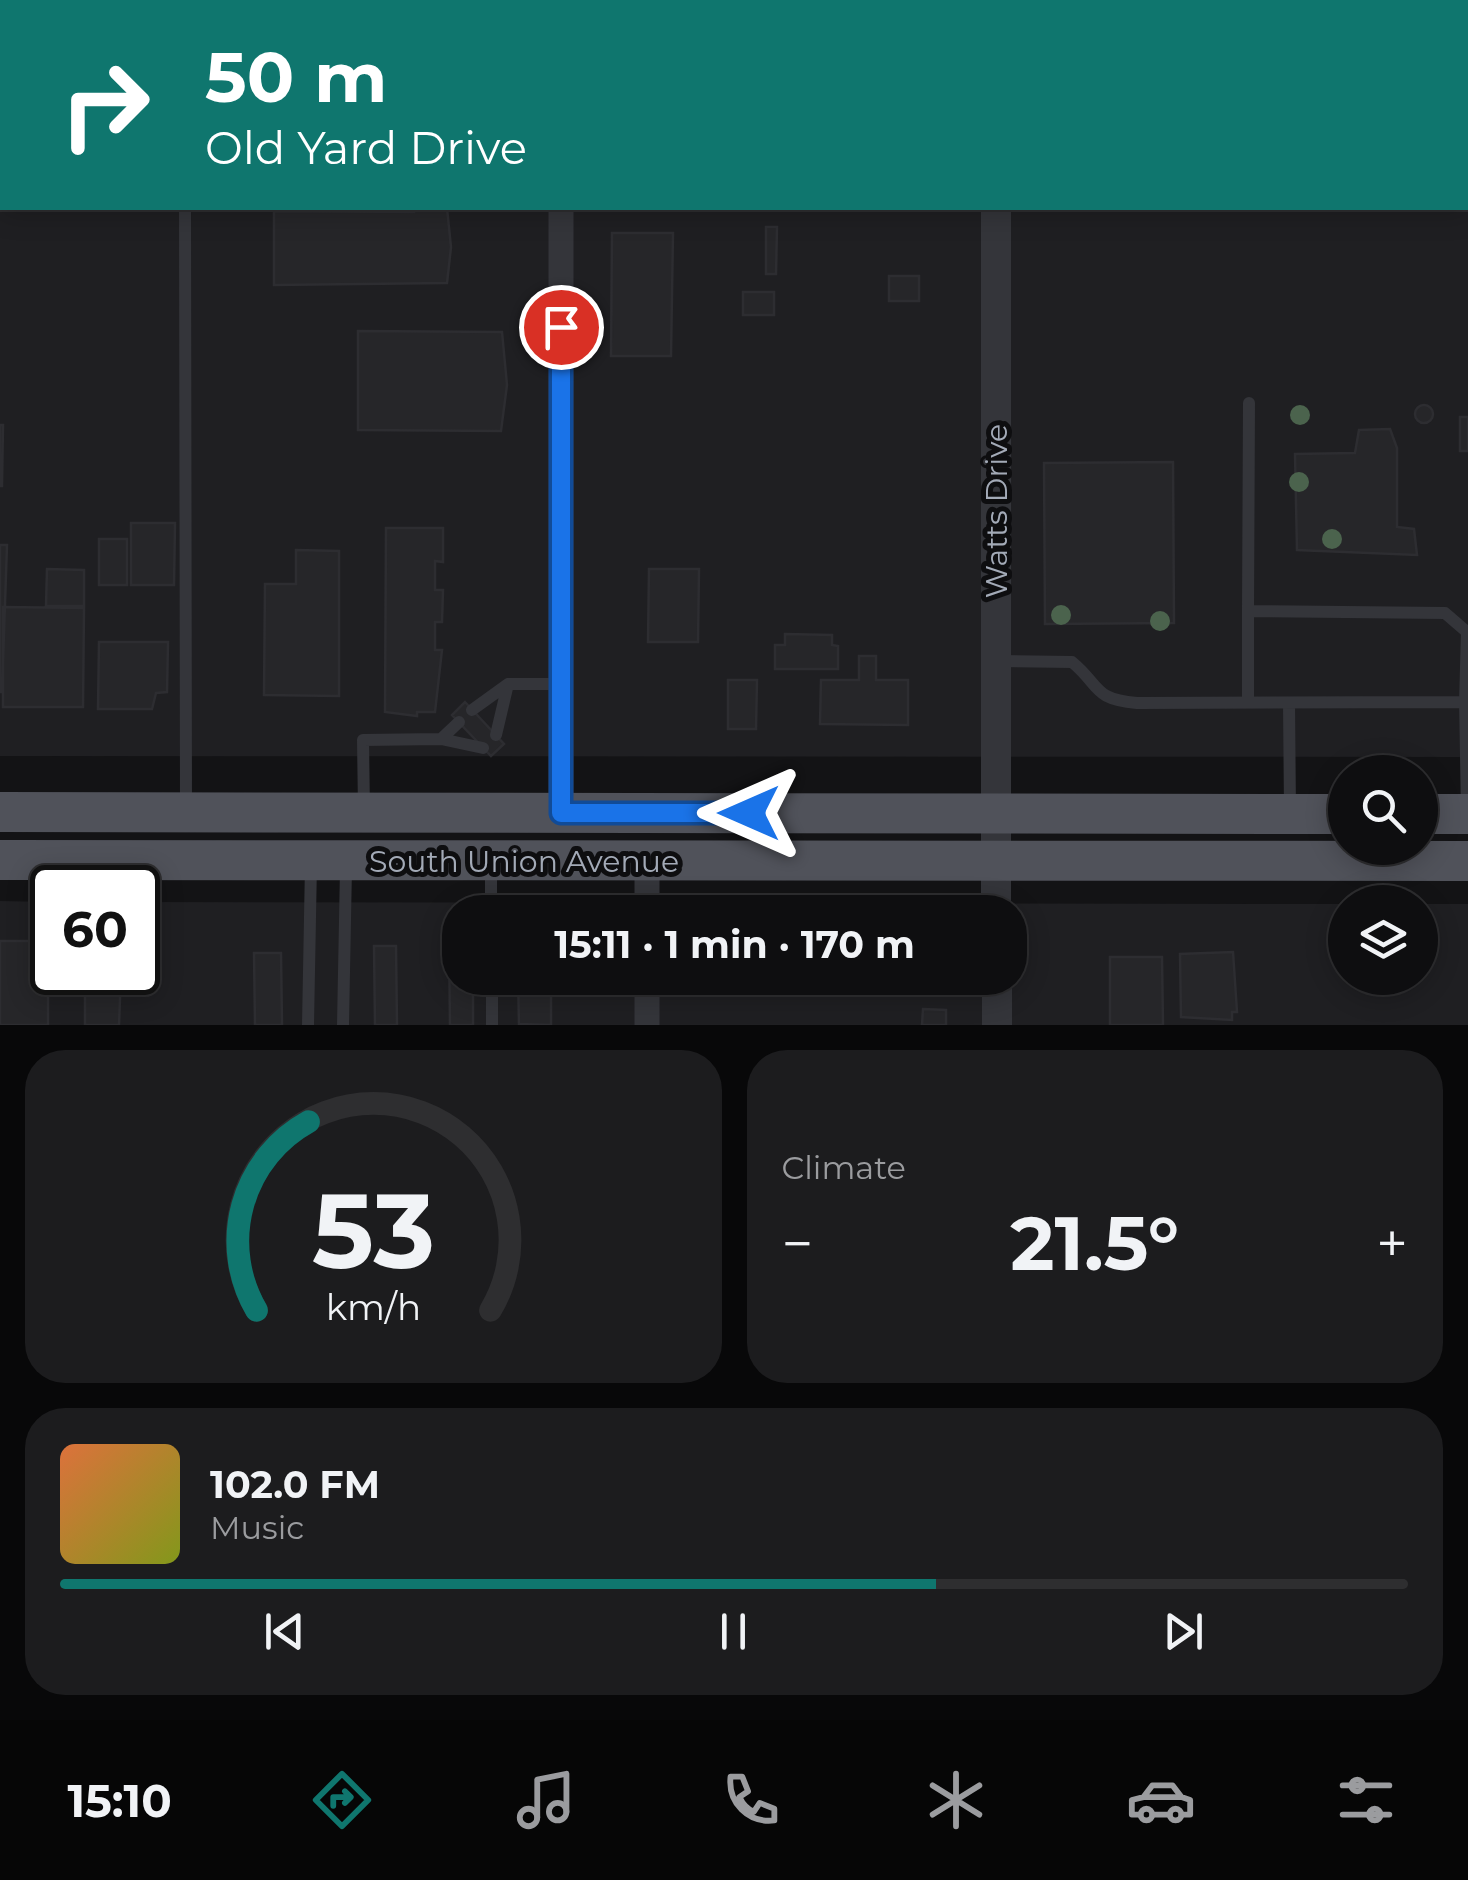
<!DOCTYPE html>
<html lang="en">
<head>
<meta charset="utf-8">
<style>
	body { margin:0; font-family:Montserrat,sans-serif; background:#1c1c1e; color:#f1f3f6; height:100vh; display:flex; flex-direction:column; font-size:38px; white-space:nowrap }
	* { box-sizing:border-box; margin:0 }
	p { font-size:32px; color:#9b9c9f }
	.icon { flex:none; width:55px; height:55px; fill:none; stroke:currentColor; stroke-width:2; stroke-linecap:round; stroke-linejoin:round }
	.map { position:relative; height:1025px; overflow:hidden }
	.panel { display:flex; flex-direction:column; gap:25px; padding:25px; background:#080809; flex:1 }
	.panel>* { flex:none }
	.banner { position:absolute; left:0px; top:0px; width:1470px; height:210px; box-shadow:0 5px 25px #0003,0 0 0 2px #2e2e30; background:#0f766e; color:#fff; overflow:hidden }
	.fabs { position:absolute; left:1328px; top:755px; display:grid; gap:20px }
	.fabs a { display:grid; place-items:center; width:110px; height:110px; border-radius:50%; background:#0e0e10; box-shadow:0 5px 25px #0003,0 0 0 2px #2e2e30; font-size:50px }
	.speed { position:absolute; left:30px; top:865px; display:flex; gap:20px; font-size:50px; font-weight:700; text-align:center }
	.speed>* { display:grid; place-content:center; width:130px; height:130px; border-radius:50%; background:#0e0e10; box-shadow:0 5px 25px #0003,0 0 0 2px #2e2e30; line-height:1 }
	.speed .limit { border:5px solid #111; border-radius:15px; background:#fff; color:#111 }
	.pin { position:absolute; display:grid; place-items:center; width:85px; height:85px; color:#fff; margin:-42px; border:5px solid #fff; border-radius:50%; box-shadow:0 2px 10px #0007 }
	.me { position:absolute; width:110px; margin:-55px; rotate:270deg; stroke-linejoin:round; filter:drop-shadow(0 0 8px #0008) }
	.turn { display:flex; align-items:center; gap:35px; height:210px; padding:0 40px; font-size:45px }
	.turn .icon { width:130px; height:130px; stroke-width:2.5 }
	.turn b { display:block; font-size:70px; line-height:85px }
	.big { font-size:75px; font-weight:700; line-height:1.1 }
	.panel .widget { flex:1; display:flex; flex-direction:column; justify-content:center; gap:15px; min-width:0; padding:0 35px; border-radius:40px; background:#1c1c1e }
	.panel .dial { align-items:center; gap:0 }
	.dial svg { height:260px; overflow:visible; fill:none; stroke:#2e2e30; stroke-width:7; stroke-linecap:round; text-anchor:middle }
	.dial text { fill:#f1f3f6; stroke:none }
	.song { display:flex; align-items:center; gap:30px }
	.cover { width:120px; height:120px; border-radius:15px; background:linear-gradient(135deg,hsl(20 70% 55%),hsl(70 70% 35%)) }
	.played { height:10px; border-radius:5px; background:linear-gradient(90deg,#0f766e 65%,#2e2e30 65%) }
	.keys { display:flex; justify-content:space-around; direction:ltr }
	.heat { display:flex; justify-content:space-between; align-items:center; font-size:55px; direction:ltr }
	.panel .tiles { flex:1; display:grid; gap:25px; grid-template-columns:1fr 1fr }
	.widget:last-child { grid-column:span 2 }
	.trip { position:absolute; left:442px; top:895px; width:585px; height:100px; border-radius:40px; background:#0e0e10; box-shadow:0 5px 25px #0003,0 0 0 2px #2e2e30; font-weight:700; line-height:100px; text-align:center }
	.tab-bar { display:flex; height:160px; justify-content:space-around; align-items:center; background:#060606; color:#9b9c9f }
	.tab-bar .icon { width:70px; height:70px }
	.tab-bar .on { color:#0f766e }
	.tab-bar b { font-size:45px; color:#f1f3f6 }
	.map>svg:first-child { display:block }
	.built { fill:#1f1f22; fill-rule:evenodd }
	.building { fill:#262629; stroke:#2d2d31; stroke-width:2.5 }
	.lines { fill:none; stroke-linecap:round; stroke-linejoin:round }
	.service { stroke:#34353a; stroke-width:12 }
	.minor { stroke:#34353a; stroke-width:25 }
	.tertiary { stroke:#34353a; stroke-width:30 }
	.primary { stroke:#50525a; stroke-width:40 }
	.tree { fill:#4b634d }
	.route-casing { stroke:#114b97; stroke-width:25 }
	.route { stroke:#1a73e8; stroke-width:18 }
	.labels { text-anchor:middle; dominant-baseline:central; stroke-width:10; stroke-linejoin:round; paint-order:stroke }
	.street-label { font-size:30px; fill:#a3aab7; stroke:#0e0e10 }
</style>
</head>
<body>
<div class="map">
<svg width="1468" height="1025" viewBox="0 0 1468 1025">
	<rect width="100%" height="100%" fill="#131315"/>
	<path class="built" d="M0,0H1468V757L0,756ZM2,2H1468V208H2Z
		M0,901L52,902V972H138V902L1345,904V978H1420V904H1468V1025H0ZM460,912H1010V978H460Z"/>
	<path class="building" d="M414,208H447L451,247L447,283L274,285V211L414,212Z
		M766,227H777L776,274H766Z
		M612,233H673L671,356H611Z
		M889,276H919V301H889Z
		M743,292H774V315H743Z
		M358,331L502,332L507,385L501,431L358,430Z
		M1415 414a9 9 0 1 1 18 0a9 9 0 1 1-18 0Z
		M1460,417H1468V451H1460Z
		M0,425H3L2,486H0Z
		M1390,429L1397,448V527L1414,529L1417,555L1297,550L1295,454L1355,453L1359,430Z
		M1173,462L1174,623L1045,624L1044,463Z
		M131,523H175L174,585H131Z
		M386,528H443V562L435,561V590H443L442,622H435V650H442L435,712H417V716L385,712Z
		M99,539H127V585H99Z
		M0,545H7L2,692H0Z
		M296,550L339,551V696L264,695L265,584H296Z
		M47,569L84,570V606H46Z
		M649,569H699L698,642H648Z
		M3,607L84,608L83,707H3Z
		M785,634L832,635V645L838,646V669H775V645H785Z
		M99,642H168L167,692L156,693L152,709H98Z
		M859,656H876V680H908V725L820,724L821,680H859Z
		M728,680H757L756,729H728Z
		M465,702L504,744L491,756L452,715Z
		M449,939H460V978H473V1025H450Z
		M0,941H48V1025H0Z
		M374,946H396L397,1025H375Z
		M1233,952L1237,1012H1232V1020L1181,1017L1180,954Z
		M254,953H281L282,1025H255Z
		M1110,957H1162L1163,1025H1110Z
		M67,972H121L119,1025H85V990L67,991Z
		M518,978H551V1025L519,1024Z
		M898,978H951V994H906L898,991Z
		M923,1009L946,1010V1025H922Z"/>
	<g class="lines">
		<path class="service" d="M184,0V2
			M239,0V2
			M185,208L186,809
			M1249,403L1248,611L1445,613L1467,632L1465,702
			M1248,611V702
			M997,661L1072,662C1101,686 1092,699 1137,703L1465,702L1467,811
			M1289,703L1290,811
			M472,710L508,684H561
			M496,735L508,684
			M441,739L483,748
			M364,810L363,740L441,739L459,722
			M491,865V912
			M492,978V1025
			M308,1025L311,864
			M343,1025L346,868"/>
		<path class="minor" d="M561,0V2
			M561,208V813
			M647,861V912
			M647,978V1025"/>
		<path class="tertiary" d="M996,0V2
			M996,208V912
			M997,978V1025"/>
		<path class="primary" d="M0,812L1345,814
			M1420,814H1468
			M0,860L1468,861"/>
	</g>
	<g class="tree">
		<circle cx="1300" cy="415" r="10"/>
		<circle cx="1299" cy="482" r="10"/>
		<circle cx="1332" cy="539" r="10"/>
		<circle cx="1061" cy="615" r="10"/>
		<circle cx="1160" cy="621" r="10"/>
	</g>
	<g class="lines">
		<defs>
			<path id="route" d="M561,327V813H749"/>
		</defs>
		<use href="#route" class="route-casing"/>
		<use href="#route" class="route"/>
	</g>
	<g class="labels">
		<g class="street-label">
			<text transform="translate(996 511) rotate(-90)">Watts Drive</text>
			<text x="524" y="861">South Union Avenue</text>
		</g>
	</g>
</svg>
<div class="fabs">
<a><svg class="icon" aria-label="search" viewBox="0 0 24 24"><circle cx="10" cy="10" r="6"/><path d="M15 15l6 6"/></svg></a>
<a><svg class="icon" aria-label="layers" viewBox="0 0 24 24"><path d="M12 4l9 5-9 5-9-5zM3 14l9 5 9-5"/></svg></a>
</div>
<div class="speed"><div class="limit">60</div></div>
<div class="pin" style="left:561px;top:327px;background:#d93025"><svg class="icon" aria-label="arrive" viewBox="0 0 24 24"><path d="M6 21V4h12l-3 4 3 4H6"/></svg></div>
<svg class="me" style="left:749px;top:813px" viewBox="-20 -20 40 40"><path d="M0-17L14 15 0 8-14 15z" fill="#1a73e8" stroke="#fff" stroke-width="4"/></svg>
<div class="trip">15:11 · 1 min · 170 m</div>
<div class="banner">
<div class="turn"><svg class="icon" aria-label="right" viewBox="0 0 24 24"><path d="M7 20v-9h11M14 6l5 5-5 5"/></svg><div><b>50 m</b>Old Yard Drive</div></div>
</div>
</div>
<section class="panel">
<div class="tiles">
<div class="widget dial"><svg viewBox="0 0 100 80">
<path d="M14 69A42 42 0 1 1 86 69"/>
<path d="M14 69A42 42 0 0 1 30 11" stroke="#0f766e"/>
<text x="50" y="56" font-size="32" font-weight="700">53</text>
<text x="50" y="72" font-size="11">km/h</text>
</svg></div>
<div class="widget"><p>Climate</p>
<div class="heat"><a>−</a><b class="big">21.5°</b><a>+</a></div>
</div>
<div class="widget">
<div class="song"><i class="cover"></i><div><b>102.0 FM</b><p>Music</p></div></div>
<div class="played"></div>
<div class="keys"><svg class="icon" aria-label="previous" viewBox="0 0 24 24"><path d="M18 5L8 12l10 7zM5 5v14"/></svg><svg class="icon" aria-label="pause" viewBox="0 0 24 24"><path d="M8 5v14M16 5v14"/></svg><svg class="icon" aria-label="next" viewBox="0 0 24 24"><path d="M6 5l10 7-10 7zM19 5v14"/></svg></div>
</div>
</div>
</section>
<nav class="tab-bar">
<b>15:10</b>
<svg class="icon on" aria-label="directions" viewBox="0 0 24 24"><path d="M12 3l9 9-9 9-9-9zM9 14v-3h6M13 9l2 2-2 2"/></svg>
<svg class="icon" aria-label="music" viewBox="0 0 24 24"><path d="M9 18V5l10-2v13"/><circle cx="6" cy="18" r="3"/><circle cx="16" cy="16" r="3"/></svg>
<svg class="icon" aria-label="phone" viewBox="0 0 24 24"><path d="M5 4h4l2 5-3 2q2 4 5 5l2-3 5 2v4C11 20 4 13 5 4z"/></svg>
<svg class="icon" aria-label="climate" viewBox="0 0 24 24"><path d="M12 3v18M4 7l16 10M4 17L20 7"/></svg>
<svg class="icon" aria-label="car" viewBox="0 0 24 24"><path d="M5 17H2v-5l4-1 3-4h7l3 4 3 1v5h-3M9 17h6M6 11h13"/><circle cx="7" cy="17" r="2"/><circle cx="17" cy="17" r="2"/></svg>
<svg class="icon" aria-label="filters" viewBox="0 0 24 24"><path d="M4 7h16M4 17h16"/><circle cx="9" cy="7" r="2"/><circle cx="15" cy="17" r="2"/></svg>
</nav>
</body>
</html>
